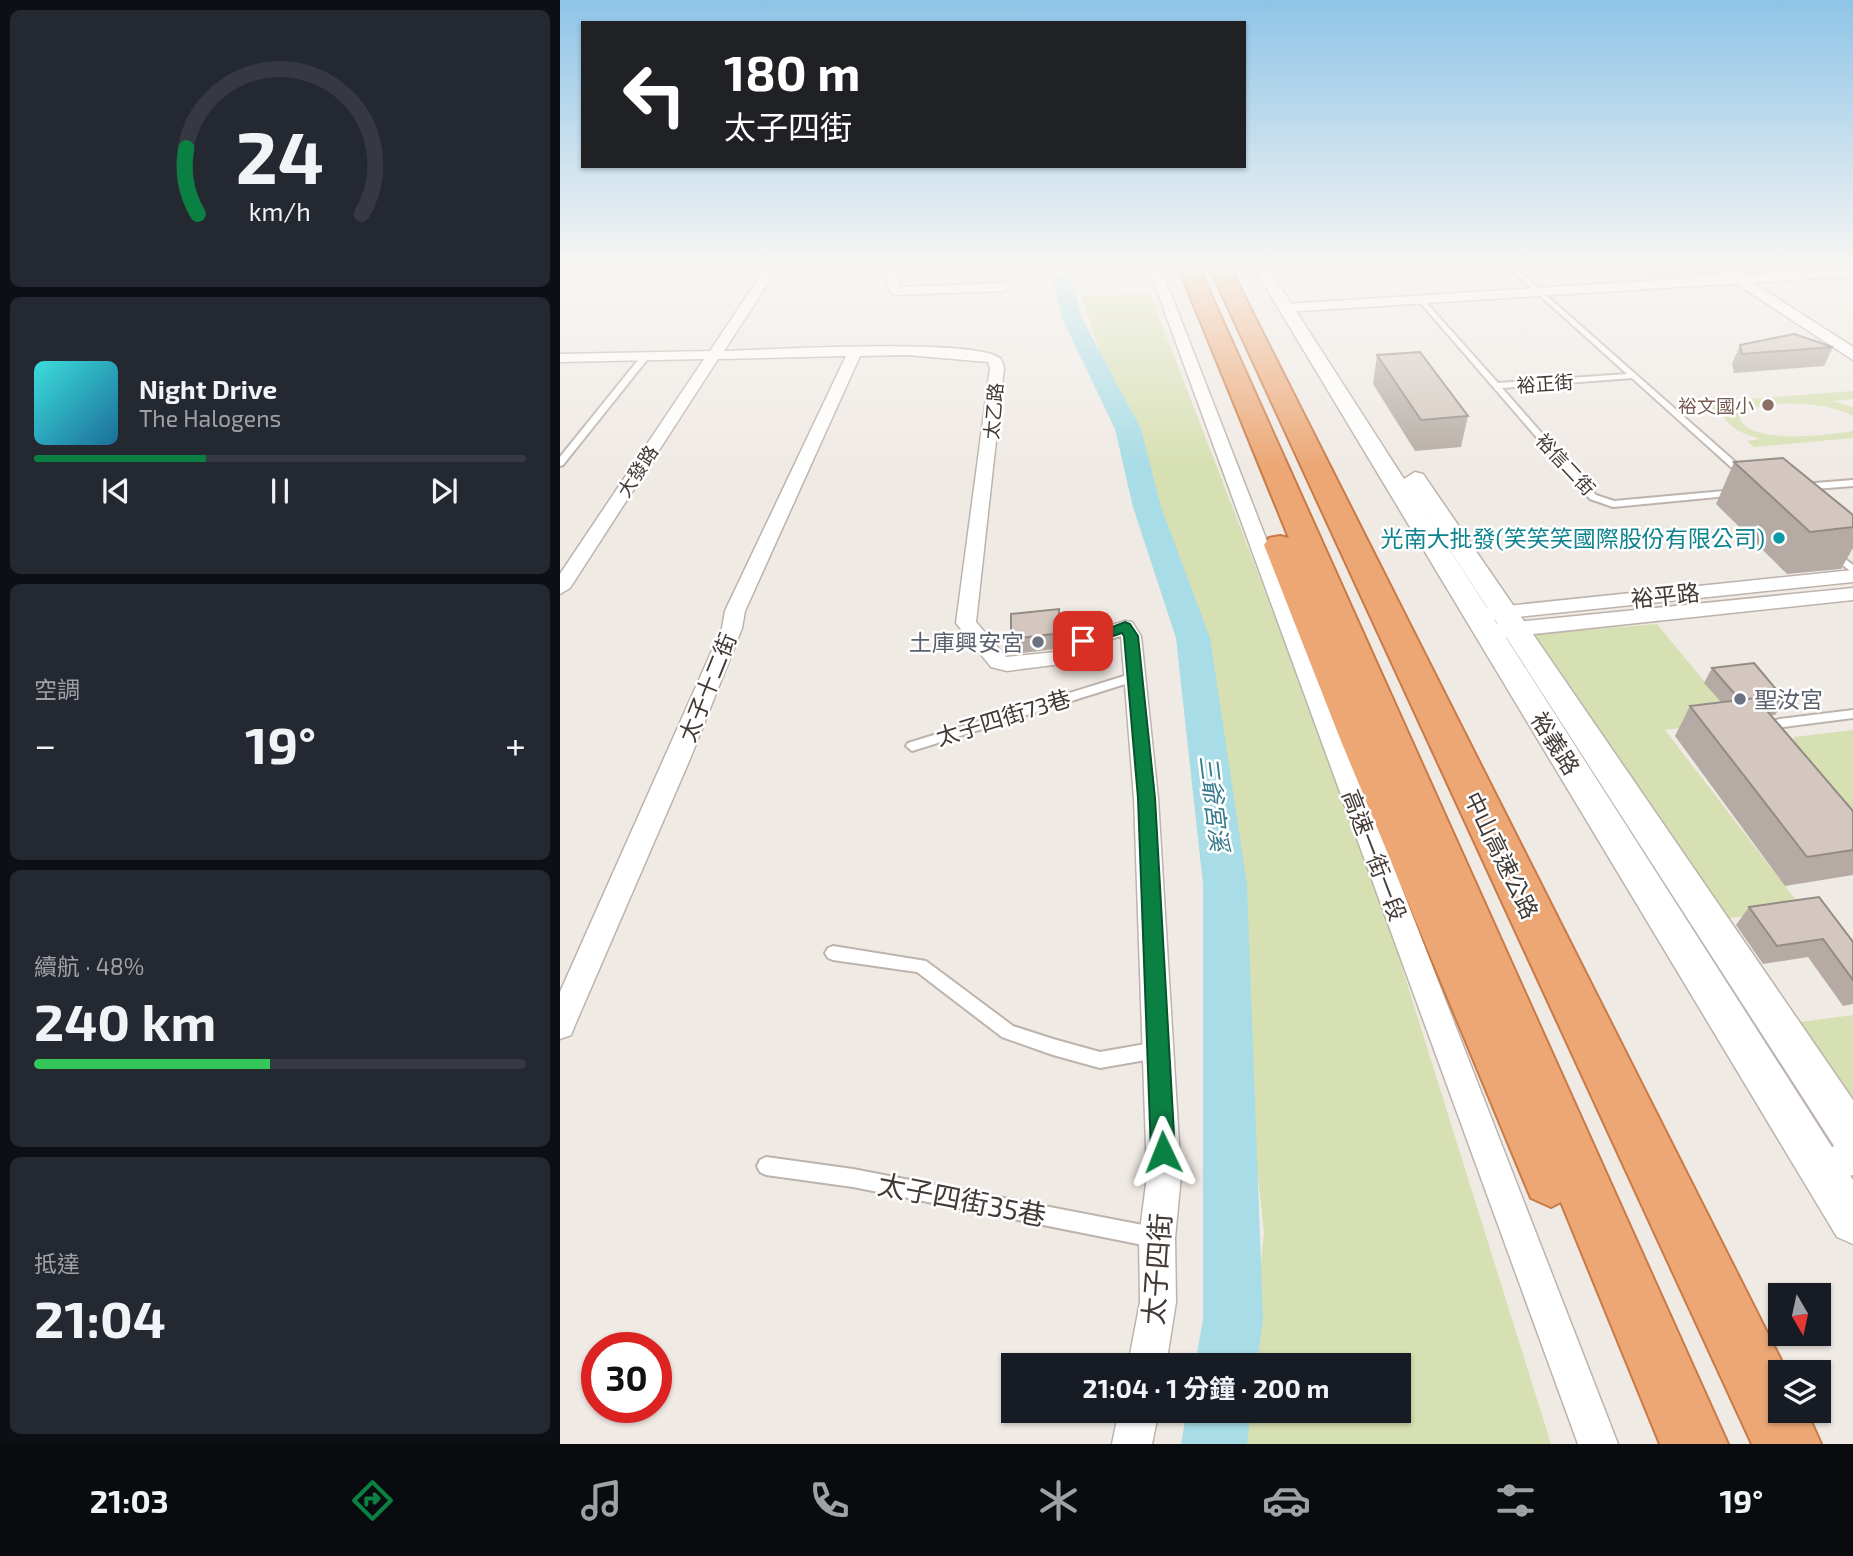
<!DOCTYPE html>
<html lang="zh-TW">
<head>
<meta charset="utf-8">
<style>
	body { margin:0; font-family:"Exo 2","Noto Sans TC",sans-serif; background:#242831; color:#f1f3f6; height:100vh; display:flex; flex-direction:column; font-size:26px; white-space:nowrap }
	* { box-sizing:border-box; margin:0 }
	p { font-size:23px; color:#9ea1a6 }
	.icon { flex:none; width:38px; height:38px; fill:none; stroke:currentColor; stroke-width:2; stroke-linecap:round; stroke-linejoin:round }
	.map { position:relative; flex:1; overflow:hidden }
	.panel { display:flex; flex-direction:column; gap:10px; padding:10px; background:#0d0f14; width:560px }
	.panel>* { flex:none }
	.guide { position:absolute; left:21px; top:21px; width:665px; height:147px; border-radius:0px; box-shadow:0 2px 5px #0004; background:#202124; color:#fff; overflow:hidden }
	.needle { width:46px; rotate:171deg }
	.fabs { position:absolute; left:1208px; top:1283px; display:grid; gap:14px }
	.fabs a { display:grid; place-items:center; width:63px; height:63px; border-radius:0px; background:#171b24; box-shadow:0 2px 5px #0004; font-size:35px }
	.speed { position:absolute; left:21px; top:1332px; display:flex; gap:14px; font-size:35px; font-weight:700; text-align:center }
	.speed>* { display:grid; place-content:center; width:91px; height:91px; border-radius:50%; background:#171b24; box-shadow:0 2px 5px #0004; line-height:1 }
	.speed .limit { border:10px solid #d22; background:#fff; color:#111 }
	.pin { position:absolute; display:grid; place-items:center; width:60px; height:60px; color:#fff; margin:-30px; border-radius:14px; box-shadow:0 4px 10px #0006 }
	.me { position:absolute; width:77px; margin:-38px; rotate:358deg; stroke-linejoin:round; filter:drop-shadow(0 0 5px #0008) }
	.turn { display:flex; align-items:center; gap:24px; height:147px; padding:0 28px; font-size:32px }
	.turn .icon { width:91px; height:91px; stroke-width:2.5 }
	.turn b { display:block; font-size:49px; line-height:60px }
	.big { font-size:52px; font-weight:700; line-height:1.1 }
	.panel .card { flex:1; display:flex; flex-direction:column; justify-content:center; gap:10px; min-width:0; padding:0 24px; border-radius:10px; background:#242831 }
	.panel .dial { align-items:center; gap:0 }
	.dial svg { height:182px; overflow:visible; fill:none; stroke:#363941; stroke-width:7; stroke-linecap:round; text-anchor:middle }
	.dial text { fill:#f1f3f6; stroke:none }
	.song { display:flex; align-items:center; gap:21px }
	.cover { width:84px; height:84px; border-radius:10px; background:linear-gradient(135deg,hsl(180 70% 55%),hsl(200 70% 35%)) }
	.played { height:7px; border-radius:4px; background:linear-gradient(90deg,#0b8043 35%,#363941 35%) }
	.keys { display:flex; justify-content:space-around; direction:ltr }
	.heat { display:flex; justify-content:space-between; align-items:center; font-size:38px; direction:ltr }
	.charge { height:10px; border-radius:5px; background:linear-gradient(90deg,#34c759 48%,#363941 0) }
	.trip { position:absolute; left:441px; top:1353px; width:410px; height:70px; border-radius:0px; background:#171b24; box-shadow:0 2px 5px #0004; font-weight:700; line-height:70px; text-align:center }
	.tabs { display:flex; height:112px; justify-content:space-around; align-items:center; background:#090b0e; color:#9ea1a6 }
	.tabs .icon { width:49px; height:49px }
	.tabs .on { color:#0b8043 }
	.tabs b { font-size:32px; color:#f1f3f6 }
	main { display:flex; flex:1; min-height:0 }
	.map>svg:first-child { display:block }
	.green { fill:#d7e0b3 }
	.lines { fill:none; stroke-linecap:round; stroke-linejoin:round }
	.river { fill:#a8dce6; fill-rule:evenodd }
	.service-casing { stroke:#bdb3ac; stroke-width:4 }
	.minor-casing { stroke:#bdb3ac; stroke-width:3 }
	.tertiary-casing { stroke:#bdb3ac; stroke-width:3 }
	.motorway-casing { stroke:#c97a47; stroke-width:4 }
	.service { fill:#fff; fill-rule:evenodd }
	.minor { fill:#fff; fill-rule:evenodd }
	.tertiary { fill:#fff; fill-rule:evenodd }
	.motorway { fill:#eca775; fill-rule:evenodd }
	.wall { fill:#b5aba4 }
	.shaded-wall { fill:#948b86 }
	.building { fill:#d3c7bf; stroke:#948b86; stroke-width:2 }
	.route { fill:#0b8043; stroke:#07532c; stroke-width:2 }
	.education-dot { fill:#8d6e63; stroke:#fff; stroke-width:2.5 }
	.culture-dot { fill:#0f9aa8; stroke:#fff; stroke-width:2.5 }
	.worship-dot { fill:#6b7280; stroke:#fff; stroke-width:2.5 }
	.labels { text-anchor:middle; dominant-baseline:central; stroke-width:5; stroke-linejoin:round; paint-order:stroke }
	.far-street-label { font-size:19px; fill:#423a36; stroke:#fff }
	.far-education-label { font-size:19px; fill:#785e54; stroke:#fff; text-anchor:end }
	.culture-label { font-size:23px; fill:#0d838f; stroke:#fff; text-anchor:end }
	.street-label { font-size:23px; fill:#423a36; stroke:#fff }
	.worship-label { font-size:23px; fill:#5b616d; stroke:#fff; text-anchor:end }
	.water-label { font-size:24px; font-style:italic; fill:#367b8b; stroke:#fff }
	.near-street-label { font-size:28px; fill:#423a36; stroke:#fff }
</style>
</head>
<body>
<main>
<section class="panel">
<div class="card dial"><svg viewBox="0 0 100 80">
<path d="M14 69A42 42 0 1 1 86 69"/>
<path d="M14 69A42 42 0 0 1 9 40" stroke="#0b8043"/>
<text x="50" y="56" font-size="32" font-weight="700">24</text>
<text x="50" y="72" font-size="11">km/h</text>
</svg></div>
<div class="card">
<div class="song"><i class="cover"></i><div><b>Night Drive</b><p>The Halogens</p></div></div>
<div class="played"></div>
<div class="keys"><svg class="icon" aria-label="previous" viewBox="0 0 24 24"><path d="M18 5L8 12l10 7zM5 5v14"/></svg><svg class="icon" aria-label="pause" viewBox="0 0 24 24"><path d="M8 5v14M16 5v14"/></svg><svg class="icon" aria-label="next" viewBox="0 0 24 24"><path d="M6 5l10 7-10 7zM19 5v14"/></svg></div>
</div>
<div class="card"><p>空調</p>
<div class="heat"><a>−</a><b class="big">19°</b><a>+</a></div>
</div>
<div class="card"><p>續航 · 48%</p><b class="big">240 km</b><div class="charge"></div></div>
<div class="card"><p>抵達</p><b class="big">21:04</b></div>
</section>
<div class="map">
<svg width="1293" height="1444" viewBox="0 0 1293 1444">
	<rect width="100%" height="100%" fill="#f0eae5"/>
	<path class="green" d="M590,294L806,852L991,1444H683L686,1411L838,1410V1365H691L704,1232L639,638L521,296Z
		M1293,391V399L1273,401L1293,407V416C1268,402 1201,397 1179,416C1186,446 1270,435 1293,431V438L1194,447L1187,441L1200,439C1184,434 1169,429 1162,413L1165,410L1147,411L1138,403Z
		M1097,624L1176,720L1105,730L1242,908L1161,919L964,635Z
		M1293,730V817L1233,747L1234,737Z
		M1293,1015V1111L1233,1023Z"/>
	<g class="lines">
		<path class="river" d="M490,266H508L522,318L581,429L601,507L650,638L687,884L703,1319L697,1365H635L643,1319V884L616,638L573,507L555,429L502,318Z
			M627,1410H691L687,1444H621Z"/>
		<defs>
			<path id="service" d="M803,266H852L849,268H806Z
				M947,266H953L1190,475L1188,477H1182L1072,378L942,388L1036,495L1054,501L1175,490L1178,491V495L1053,507L1030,499L858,300L863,299L938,383L1067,374Z
				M83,354L90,356L3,465L0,466V457Z
				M1293,480V486L1242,490L1237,487L1242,484Z
				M1272,549L1293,565V573L1268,554L1267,552Z
				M574,673L580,677L578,680L352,751L346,746L348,743Z
				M1293,710V718L1223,727L1218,732L1216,740L1212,741L1206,737V730L1216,720L1220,719Z
				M273,946L366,961L453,1026L493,1039L540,1052L597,1042L603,1044L605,1050L603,1056L597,1058L540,1068L493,1055L442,1037L357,972L273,960L268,958L265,953L268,948Z
				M206,1157L293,1169L593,1227L600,1230L603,1237L600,1244L593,1247L293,1187L206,1175L200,1172L197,1166L200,1160Z"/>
			<path id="minor" d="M0,266H8L0,271Z
				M207,266H219L164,351C207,350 417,337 441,359L444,368L416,622L446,657L496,652L516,636L565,621L572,622L581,636L598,798L621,1176L615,1238L616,1302L606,1365H568L580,1302L579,1238L587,1176L574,798L561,636L530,646L509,663L447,671L431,667L396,623L430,368L428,362L347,355L300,356L185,611L182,628L130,759L15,1025L11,1035L0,1039V992L162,628L165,611L286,356L158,359L10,588L0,594V574L144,359L0,362V354L150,351Z
				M332,266H344L338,280L341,287L444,283L450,287L444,291L336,295L330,291L326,280Z
				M588,266H600L1058,1444H1018Z
				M1293,268V276L725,312L719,308L725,304Z
				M1293,570V582L917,621L907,615L917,609Z
				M1293,588V600L937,638L927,631L937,624Z
				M1293,1141V1175L1259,1183L1247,1178L1242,1166L1247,1154Z
				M559,1410H599L592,1444H552Z"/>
			<path id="tertiary" d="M693,266H707L844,479L855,472L863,474L1293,1100V1159L1278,1152L856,497L1293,1180V1244L1277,1237Z
				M1149,266H1167L1293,347V360Z"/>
			<path id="motorway" d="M618,266H638L1168,1444H1100L1001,1202L991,1207L971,1198L781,741L704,545L709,538L720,536L729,538Z
				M649,266H669L1227,1372H1220V1410H1246L1261,1444H1192Z"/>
		</defs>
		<use href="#service" class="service-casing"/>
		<use href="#minor" class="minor-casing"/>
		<use href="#tertiary" class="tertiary-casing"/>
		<use href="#motorway" class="motorway-casing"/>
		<use href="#service" class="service"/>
		<use href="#minor" class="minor"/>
		<use href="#tertiary" class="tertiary"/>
		<use href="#motorway" class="motorway"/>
	</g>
	<path class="wall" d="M1073,266H1157L1154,274L1090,278Z
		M1209,266H1288L1217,270Z
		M1180,345L1273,347L1264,366L1174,373L1172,364Z
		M817,355L908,416L901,447L855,451L813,384Z
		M1174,462L1293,515V548L1281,569L1227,574L1156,504Z
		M501,624L502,644L495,649L454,654L451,639Z
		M1152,668L1225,700L1215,715H1211L1293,811V875L1225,886L1115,736L1130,706L1161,702L1144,683Z
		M1189,907L1293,942V1004L1283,1006L1248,957L1203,964L1176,925Z"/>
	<path class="shaded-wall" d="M499,609L502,644L495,649L493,634Z"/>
	<path class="building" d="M1234,334L1273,347L1182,354L1180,345Z
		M860,352L908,416L861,420L817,355Z
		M1223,458L1293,515V527L1250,532L1174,462Z
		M499,609L500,629L493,634L451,639V614Z
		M1194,663L1225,700L1200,703L1196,698L1180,700L1152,668Z
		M1196,698L1293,811V850L1247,857L1130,706Z
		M1259,897L1293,942V980L1263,939L1217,946L1189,907Z"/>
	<linearGradient id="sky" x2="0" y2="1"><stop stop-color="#8ec4e7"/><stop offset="0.57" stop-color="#f8f6f3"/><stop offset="1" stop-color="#f8f6f3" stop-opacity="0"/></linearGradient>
	<rect width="1293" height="468" fill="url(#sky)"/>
	<path class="route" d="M565,622L570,624L578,636L595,798L615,1152L611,1160L603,1164L595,1160L591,1152L578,798L564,636L562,633L523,646L516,641Z"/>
	<circle class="education-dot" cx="1208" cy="405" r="7"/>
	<circle class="culture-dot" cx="1219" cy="538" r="7"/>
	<g class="worship-dot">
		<circle cx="478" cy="642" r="7"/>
		<circle cx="1180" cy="699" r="7"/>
	</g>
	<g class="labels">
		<g class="far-street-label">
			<text transform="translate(985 383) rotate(-4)">裕正街</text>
			<text transform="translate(433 411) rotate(-85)">太乙路</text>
			<text transform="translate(1006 464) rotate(47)">裕信二街</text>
			<text transform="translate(77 471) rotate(-57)">大發路</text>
		</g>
		<g class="far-education-label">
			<text x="1194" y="405">裕文國小</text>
		</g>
		<g class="culture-label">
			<text x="1205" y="538">光南大批發(笑笑笑國際股份有限公司)</text>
		</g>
		<g class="street-label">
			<text transform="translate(1105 595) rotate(-6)">裕平路</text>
			<text transform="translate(147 687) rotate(-68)">太子十二街</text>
			<text transform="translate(443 717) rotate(-17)">太子四街73巷</text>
			<text transform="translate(996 743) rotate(58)">裕義路</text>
			<text transform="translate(815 855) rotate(69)">高速一街一段</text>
			<text transform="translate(942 855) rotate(64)">中山高速公路</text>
		</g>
		<g class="worship-label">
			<text x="464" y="642">土庫興安宮</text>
			<text x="1194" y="699" text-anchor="start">聖汝宮</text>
		</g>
		<g class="water-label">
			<text transform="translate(655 803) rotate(83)">三爺宮溪</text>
		</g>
		<g class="near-street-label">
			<text transform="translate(402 1199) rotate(11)">太子四街35巷</text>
			<text transform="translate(596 1269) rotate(-86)">太子四街</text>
		</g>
	</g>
</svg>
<div class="fabs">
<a><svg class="needle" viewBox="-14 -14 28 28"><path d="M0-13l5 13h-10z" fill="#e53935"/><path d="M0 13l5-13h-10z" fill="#9ea1a6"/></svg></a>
<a><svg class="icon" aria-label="layers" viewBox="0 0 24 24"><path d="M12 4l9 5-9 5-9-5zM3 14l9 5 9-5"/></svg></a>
</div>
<div class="speed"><div class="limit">30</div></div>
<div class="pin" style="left:523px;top:641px;background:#d93025"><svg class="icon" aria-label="arrive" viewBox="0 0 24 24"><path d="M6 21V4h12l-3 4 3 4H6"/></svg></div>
<svg class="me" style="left:603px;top:1152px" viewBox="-20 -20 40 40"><path d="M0-17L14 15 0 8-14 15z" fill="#0b8043" stroke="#fff" stroke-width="4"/></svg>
<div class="trip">21:04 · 1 分鐘 · 200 m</div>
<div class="guide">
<div class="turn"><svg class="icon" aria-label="left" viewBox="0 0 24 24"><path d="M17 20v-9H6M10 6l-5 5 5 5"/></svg><div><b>180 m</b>太子四街</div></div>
</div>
</div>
</main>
<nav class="tabs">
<b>21:03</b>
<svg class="icon on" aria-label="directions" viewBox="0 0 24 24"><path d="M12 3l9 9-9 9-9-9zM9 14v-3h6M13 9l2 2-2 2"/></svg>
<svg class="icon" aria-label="music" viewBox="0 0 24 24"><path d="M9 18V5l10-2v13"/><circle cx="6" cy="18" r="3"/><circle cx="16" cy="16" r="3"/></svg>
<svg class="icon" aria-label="phone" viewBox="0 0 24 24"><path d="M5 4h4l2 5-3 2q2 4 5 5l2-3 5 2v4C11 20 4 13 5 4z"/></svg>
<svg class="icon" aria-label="climate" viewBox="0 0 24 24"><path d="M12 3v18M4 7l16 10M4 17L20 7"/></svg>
<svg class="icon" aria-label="car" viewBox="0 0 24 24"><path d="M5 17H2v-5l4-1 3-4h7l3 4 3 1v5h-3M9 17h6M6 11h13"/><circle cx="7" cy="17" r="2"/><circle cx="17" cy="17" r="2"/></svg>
<svg class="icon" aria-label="filters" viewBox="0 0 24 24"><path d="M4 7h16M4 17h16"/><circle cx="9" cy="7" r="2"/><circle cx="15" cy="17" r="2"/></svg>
<b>19°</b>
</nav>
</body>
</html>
